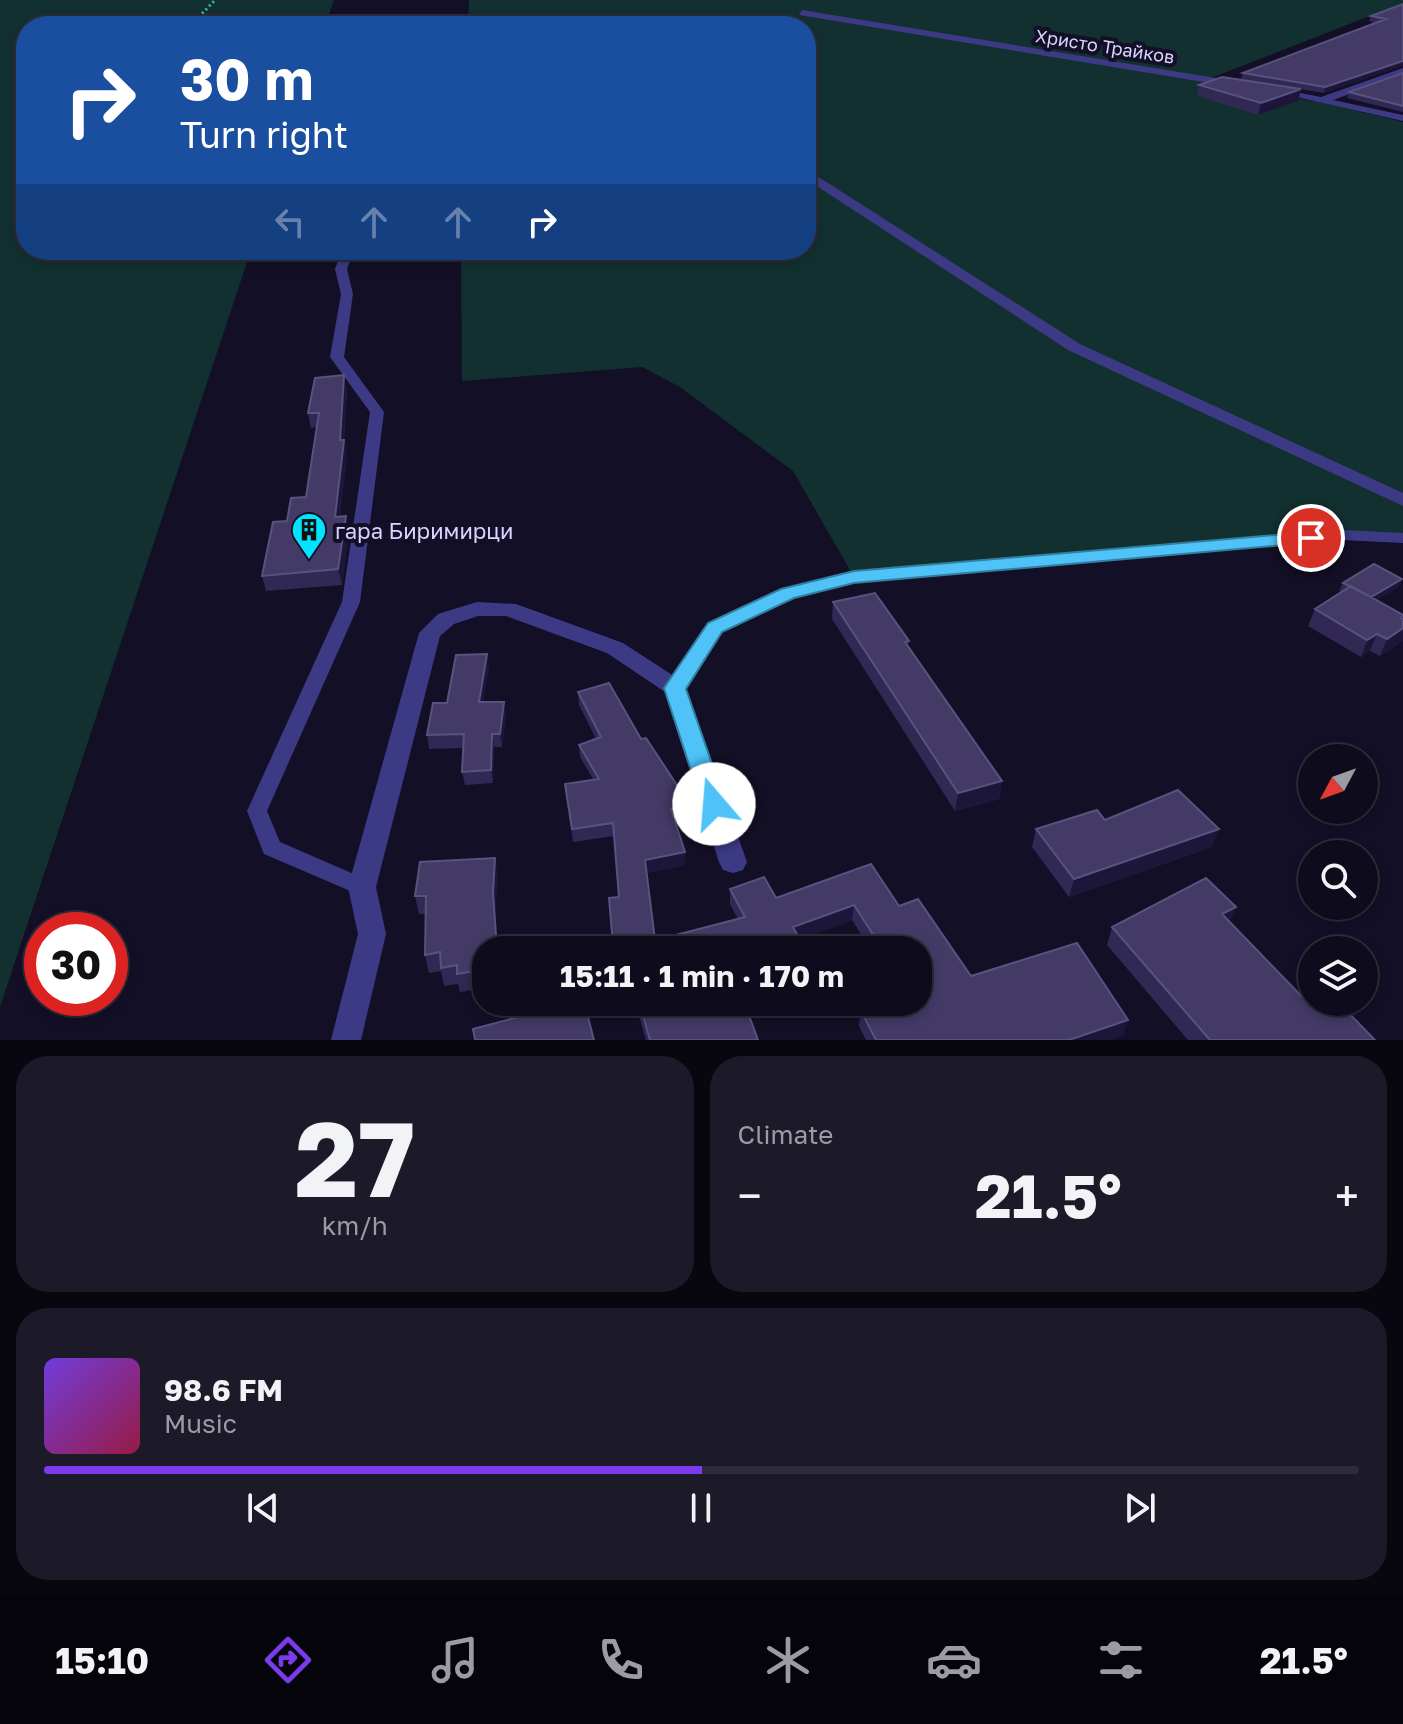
<!DOCTYPE html>
<html lang="en">
<head>
<meta charset="utf-8">
<style>
	body { margin:0; font-family:"Golos Text",sans-serif; background:#1c1929; color:#f1f3f6; height:100vh; display:flex; flex-direction:column; font-size:30px; white-space:nowrap }
	* { box-sizing:border-box; margin:0 }
	p { font-size:26px; color:#9b9ba3 }
	.icon { flex:none; width:44px; height:44px; fill:none; stroke:currentColor; stroke-width:2; stroke-linecap:round; stroke-linejoin:round }
	.map { position:relative; height:1040px; overflow:hidden }
	.details { display:flex; flex-direction:column; gap:16px; padding:16px; background:#08060f; flex:1 }
	.details>* { flex:none }
	.hud { position:absolute; left:16px; top:16px; width:800px; height:244px; border-radius:32px; box-shadow:0 4px 12px #0003,0 0 0 2px #2e2b3b; background:#1a4fa0; color:#fff; overflow:hidden }
	.needle { width:52px; rotate:229deg }
	.controls { position:absolute; left:1298px; top:744px; display:grid; gap:16px }
	.controls a { display:grid; place-items:center; width:80px; height:80px; border-radius:50%; background:#0e0b1c; box-shadow:0 4px 12px #0003,0 0 0 2px #2e2b3b; font-size:40px }
	.speed { position:absolute; left:24px; top:912px; display:flex; gap:16px; font-size:40px; font-weight:700; text-align:center }
	.speed>* { display:grid; place-content:center; width:104px; height:104px; border-radius:50%; background:#0e0b1c; box-shadow:0 4px 12px #0003,0 0 0 2px #2e2b3b; line-height:1 }
	.speed .limit { border:12px solid #d22; background:#fff; color:#111 }
	.pin { position:absolute; display:grid; place-items:center; width:68px; height:68px; color:#fff; margin:-34px; border:4px solid #fff; border-radius:50%; box-shadow:0 2px 8px #0007 }
	.me { position:absolute; width:88px; margin:-44px; rotate:342deg; stroke-linejoin:round; filter:drop-shadow(0 0 6px #0008) }
	.turn { display:flex; align-items:center; gap:28px; height:168px; padding:0 32px; font-size:36px }
	.turn .icon { width:104px; height:104px; stroke-width:2.5 }
	.turn b { display:block; font-size:56px; line-height:68px }
	.lanes { display:flex; align-items:center; height:76px; padding:0 32px; background:#0003; justify-content:center; gap:40px; direction:ltr }
	.lanes .off { opacity:.35 }
	.big { font-size:60px; font-weight:700; line-height:1.1 }
	.details .tile { flex:1; display:flex; flex-direction:column; justify-content:center; gap:12px; min-width:0; padding:0 28px; border-radius:32px; background:#1c1929 }
	.details .dial { align-items:center; gap:0 }
	.dial b { font-size:104px; line-height:1 }
	.song { display:flex; align-items:center; gap:24px }
	.cover { width:96px; height:96px; border-radius:12px; background:linear-gradient(135deg,hsl(260 70% 55%),hsl(340 70% 35%)) }
	.played { height:8px; border-radius:4px; background:linear-gradient(90deg,#7c3aed 50%,#2e2b3b 50%) }
	.keys { display:flex; justify-content:space-around; direction:ltr }
	.heat { display:flex; justify-content:space-between; align-items:center; font-size:44px; direction:ltr }
	.details .tiles { flex:1; display:grid; gap:16px; grid-template-columns:1fr 1fr }
	.tile:last-child { grid-column:span 2 }
	.trip { position:absolute; left:472px; top:936px; width:460px; height:80px; border-radius:32px; background:#0e0b1c; box-shadow:0 4px 12px #0003,0 0 0 2px #2e2b3b; font-weight:700; line-height:80px; text-align:center }
	.dock { display:flex; height:128px; justify-content:space-around; align-items:center; background:#06040b; color:#9b9ba3 }
	.dock .icon { width:56px; height:56px }
	.dock .active { color:#7c3aed }
	.dock b { font-size:36px; color:#f1f3f6 }
	.map>svg:first-child { display:block }
	.green { fill:#12302f }
	.lines { fill:none; stroke-linecap:round; stroke-linejoin:round }
	.path { stroke:#2fb8b0; stroke-width:3; stroke-dasharray:2 3; stroke-linecap:butt }
	.service { fill:#3d3a85; fill-rule:evenodd }
	.minor { fill:#3d3a85; fill-rule:evenodd }
	.wall { fill:#312854 }
	.shaded-wall { fill:#1d163a }
	.building { fill:#433a66; stroke:#5a527e; stroke-width:2 }
	.route { fill:#4fc3f7; stroke:#337fa1; stroke-width:2 }
	.labels { text-anchor:middle; dominant-baseline:central; stroke-width:8; stroke-linejoin:round; paint-order:stroke }
	.far-street-label { font-size:18px; fill:#d9d4ff; stroke:#130f26 }
	.poi-label { font-size:22px; fill:#d9d4ff; stroke:#130f26; text-anchor:start }
</style>
</head>
<body>
<div class="map">
<svg width="1403" height="1040" viewBox="0 0 1403 1040">
	<rect width="100%" height="100%" fill="#130f26"/>
	<path class="green" d="M0,0H334L325,26H26V250H251L0,1007Z
		M469,0H1403V3L1201,82L1325,103L1403,122V538L1341,535L854,577L793,471L680,387L642,367L462,381L461,250H806V26H468Z"/>
	<g class="lines">
		<path class="path" d="M195,26L196,20L215,0"/>
		<path class="service" d="M342,250H354L347,269L353,294L344,357L384,412L360,602L267,811L280,842L370,881L373,887L370,893L362,896L264,854L247,811L342,602L370,412L330,357L341,294L335,269Z
			M1342,530L1403,533V543L1342,540L854,582L794,597L721,632L682,693H668L666,688L709,624L782,589L854,572Z"/>
		<path class="minor" d="M802,10L1240,82L1245,85L1240,88L799,15Z
			M1403,68V75L1333,100L1403,115V121L1270,91L1275,88L1321,97Z
			M806,169L1080,344L1403,493V506L1068,350L806,179Z
			M477,602L516,604L623,643L683,682L747,862L743,870L733,873L723,870L719,862L665,692L607,653L506,616H478L454,624L440,636L376,887L386,934L361,1040H331L358,934L348,887L419,633L438,614Z"/>
	</g>
	<path class="wall" d="M1403,4L1324,93L1241,79L1243,73L1376,23L1369,21L1371,16Z
		M1403,73V112L1347,98L1349,92Z
		M1199,85L1301,89L1298,101L1258,115L1197,96Z
		M347,389L344,440L347,455L340,516H346L349,531L342,585L266,591L262,576L287,521L306,497L317,427L311,428L308,413Z
		M1402,579L1398,587L1377,600L1403,619V641L1380,656L1370,651L1361,657L1308,626L1315,609L1341,592L1339,591L1343,583Z
		M833,602L909,641L908,647L1002,781L999,799L955,811L832,619Z
		M487,654L489,667L483,702H504L506,715L502,747H494L493,783L465,785L462,772L463,748L429,749L427,735L447,703Z
		M578,692L641,739L690,805V818L675,821L685,865L646,873L656,950H614L609,898H618L614,836L573,842L565,784L593,779L580,757L579,745L596,739L579,705Z
		M1105,820L1212,847L1069,897L1032,847L1036,829Z
		M498,876L495,911L498,950H486V988L460,992L458,984L444,986L441,971L429,973L425,955L426,914H419L415,896Z
		M730,889L776,898L899,906L971,976L1128,1020L1123,1035L1110,1040H866L859,1026L861,1011L918,1002V950H871L852,920L800,940L805,950H672V936L738,919L730,904Z
		M1230,922L1311,1006L1375,1040H1188L1107,945L1112,927Z
		M635,1002H748L744,1003L758,1040H646Z"/>
	<path class="shaded-wall" d="M1403,61V66L1324,93L1325,87Z
		M1301,89L1298,101L1258,115L1261,103Z
		M344,375L347,389L343,449L344,440L347,455L338,532L335,517Z
		M346,516L349,531L342,585L338,569Z
		M1402,579L1398,587L1366,607L1369,598Z
		M1403,616L1397,632L1403,628V641L1380,656L1387,639Z
		M1377,634L1370,651L1361,657L1367,640Z
		M487,654L489,667L481,716L479,702Z
		M504,702L506,715L502,747L500,734Z
		M492,734L494,747L493,783L491,770Z
		M1002,781L999,799L955,811L958,793Z
		M690,805V818L672,822L671,809Z
		M1219,829L1212,847L1069,897L1074,879Z
		M685,852V865L645,873V860Z
		M495,858L498,876L495,911L498,950H497L493,893Z
		M854,905L852,920L792,943L793,927Z
		M1236,907L1229,925L1222,914Z
		M1128,1020L1123,1035L1110,1040H1069Z"/>
	<path class="building" d="M1403,4V61L1325,87L1243,73L1386,19L1371,16Z
		M1403,73V106L1349,92Z
		M1222,77L1301,89L1261,103L1199,85Z
		M344,375L340,440H344L335,517L346,516L338,569L262,576L273,522L287,521L291,498L306,497L319,413H308L315,378Z
		M1374,564L1402,579L1371,597L1343,583Z
		M1351,586L1403,615L1401,618L1403,619V628L1387,639L1377,634L1367,640L1315,609Z
		M875,593L909,641L905,642L1002,781L958,793L833,602Z
		M487,654L479,702H504L500,734H492L491,770L462,772L464,734L427,735L433,703H447L456,655Z
		M609,683L641,739L646,738L690,805L671,809L685,852L645,860L656,948L644,950H617L612,933L609,898L619,897L613,823L572,829L565,784L599,779L579,745L601,737L578,692Z
		M1178,790L1219,829L1074,879L1036,829L1097,810L1105,820Z
		M495,858L493,893L497,950H486V969L457,974V965L441,968L440,952L425,955L426,896H415L420,862Z
		M871,864L899,906L918,899L971,976L1077,943L1128,1020L1069,1040H876L861,1011L888,1002H918V950H883L854,905L793,927L805,950H675L672,936L745,917L730,889L764,877L776,898Z
		M1206,878L1236,907L1222,914L1311,1006L1318,1002H1338L1375,1040H1210L1112,927Z
		M575,1002H584L594,1040H475L473,1029Z
		M639,1002H744L758,1040H650Z"/>
	<path class="route" d="M1311,532L1318,534L1320,538L1318,542L854,583L794,598L722,632L686,689L726,804L722,811L714,813L705,811L702,804L664,688L708,623L781,589L854,571Z"/>
	<defs>
		<symbol id="building-pin" viewBox="-11 -11 22 30"><path d="M0 17L-7.5 6A9.5 9.5 0 1 1 7.5 6Z" fill="#00e5ff" stroke="#130f26"/><path d="M-4-6H4V6H1V3H-1V6H-4ZM-2.5-4.3h1.7v1.8h-1.7ZM.8-4.3h1.7v1.8H.8ZM-2.5-1h1.7V.8h-1.7ZM.8-1h1.7V.8H.8Z" fill="#111"/></symbol>
	</defs>
	<g fill-rule="evenodd">
		<use href="#building-pin" x="289" y="510" width="40" height="54"/>
	</g>
	<g class="labels">
		<g class="far-street-label">
			<text transform="translate(1105 46) rotate(9)">Христо Трайков</text>
		</g>
		<g class="poi-label">
			<text x="335" y="530">гара Биримирци</text>
		</g>
	</g>
</svg>
<div class="controls">
<a><svg class="needle" viewBox="-14 -14 28 28"><path d="M0-13l5 13h-10z" fill="#e53935"/><path d="M0 13l5-13h-10z" fill="#9b9ba3"/></svg></a>
<a><svg class="icon" aria-label="search" viewBox="0 0 24 24"><circle cx="10" cy="10" r="6"/><path d="M15 15l6 6"/></svg></a>
<a><svg class="icon" aria-label="layers" viewBox="0 0 24 24"><path d="M12 4l9 5-9 5-9-5zM3 14l9 5 9-5"/></svg></a>
</div>
<div class="speed"><div class="limit">30</div></div>
<div class="pin" style="left:1311px;top:538px;background:#d93025"><svg class="icon" aria-label="arrive" viewBox="0 0 24 24"><path d="M6 21V4h12l-3 4 3 4H6"/></svg></div>
<svg class="me" style="left:714px;top:804px" viewBox="-20 -20 40 40"><circle r="19" fill="#fff"/><path d="M0-13L10 11 0 6-10 11z" fill="#4fc3f7"/></svg>
<div class="trip">15:11 · 1 min · 170 m</div>
<div class="hud">
<div class="turn"><svg class="icon" aria-label="right" viewBox="0 0 24 24"><path d="M7 20v-9h11M14 6l5 5-5 5"/></svg><div><b>30 m</b>Turn right</div></div>
<div class="lanes"><svg class="icon off" aria-label="left" viewBox="0 0 24 24"><path d="M17 20v-9H6M10 6l-5 5 5 5"/></svg><svg class="icon off" aria-label="ahead" viewBox="0 0 24 24"><path d="M12 20V5M6 11l6-6 6 6"/></svg><svg class="icon off" aria-label="ahead" viewBox="0 0 24 24"><path d="M12 20V5M6 11l6-6 6 6"/></svg><svg class="icon" aria-label="right" viewBox="0 0 24 24"><path d="M7 20v-9h11M14 6l5 5-5 5"/></svg></div>
</div>
</div>
<section class="details">
<div class="tiles">
<div class="tile dial"><b>27</b><p>km/h</p></div>
<div class="tile"><p>Climate</p>
<div class="heat"><a>−</a><b class="big">21.5°</b><a>+</a></div>
</div>
<div class="tile">
<div class="song"><i class="cover"></i><div><b>98.6 FM</b><p>Music</p></div></div>
<div class="played"></div>
<div class="keys"><svg class="icon" aria-label="previous" viewBox="0 0 24 24"><path d="M18 5L8 12l10 7zM5 5v14"/></svg><svg class="icon" aria-label="pause" viewBox="0 0 24 24"><path d="M8 5v14M16 5v14"/></svg><svg class="icon" aria-label="next" viewBox="0 0 24 24"><path d="M6 5l10 7-10 7zM19 5v14"/></svg></div>
</div>
</div>
</section>
<nav class="dock">
<b>15:10</b>
<svg class="icon active" aria-label="directions" viewBox="0 0 24 24"><path d="M12 3l9 9-9 9-9-9zM9 14v-3h6M13 9l2 2-2 2"/></svg>
<svg class="icon" aria-label="music" viewBox="0 0 24 24"><path d="M9 18V5l10-2v13"/><circle cx="6" cy="18" r="3"/><circle cx="16" cy="16" r="3"/></svg>
<svg class="icon" aria-label="phone" viewBox="0 0 24 24"><path d="M5 4h4l2 5-3 2q2 4 5 5l2-3 5 2v4C11 20 4 13 5 4z"/></svg>
<svg class="icon" aria-label="climate" viewBox="0 0 24 24"><path d="M12 3v18M4 7l16 10M4 17L20 7"/></svg>
<svg class="icon" aria-label="car" viewBox="0 0 24 24"><path d="M5 17H2v-5l4-1 3-4h7l3 4 3 1v5h-3M9 17h6M6 11h13"/><circle cx="7" cy="17" r="2"/><circle cx="17" cy="17" r="2"/></svg>
<svg class="icon" aria-label="filters" viewBox="0 0 24 24"><path d="M4 7h16M4 17h16"/><circle cx="9" cy="7" r="2"/><circle cx="15" cy="17" r="2"/></svg>
<b>21.5°</b>
</nav>
</body>
</html>
